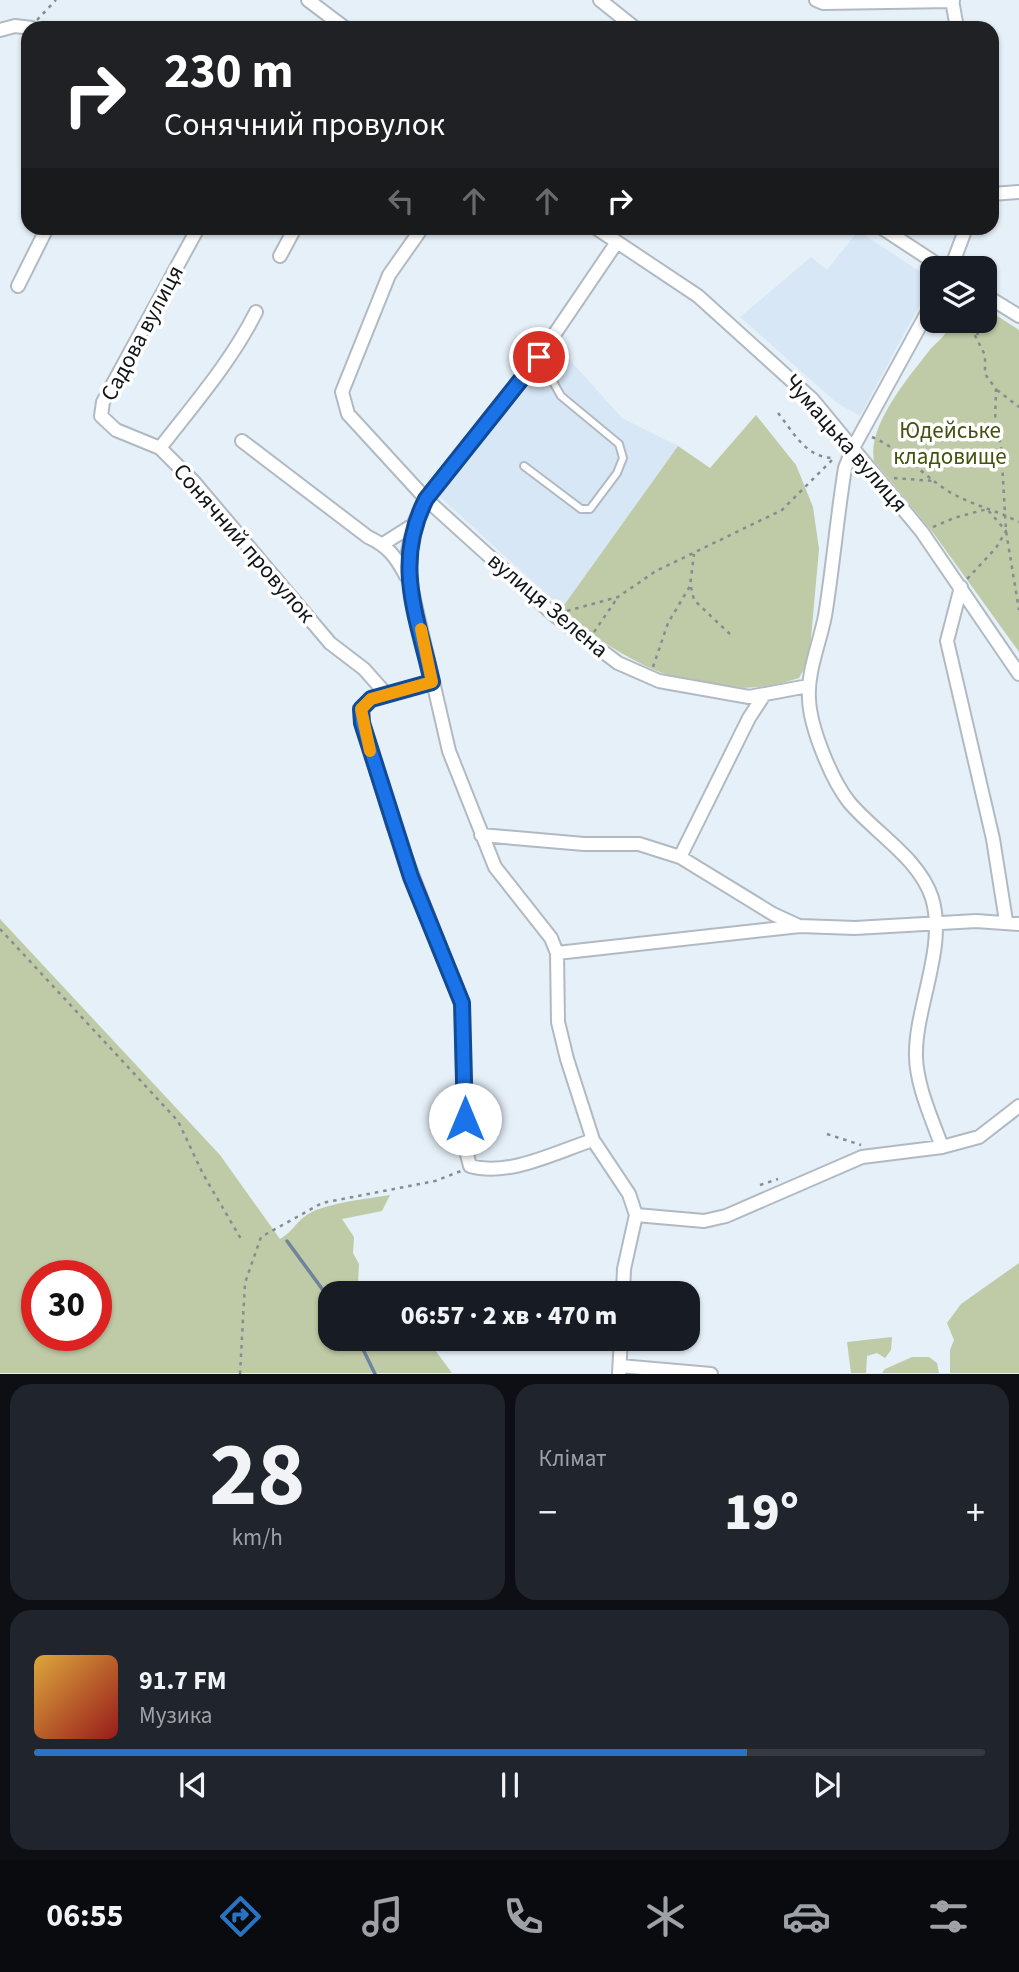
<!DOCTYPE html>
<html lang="uk">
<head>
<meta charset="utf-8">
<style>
	body { margin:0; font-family:"Source Sans 3",sans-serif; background:#20242c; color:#f1f3f6; height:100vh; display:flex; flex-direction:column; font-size:26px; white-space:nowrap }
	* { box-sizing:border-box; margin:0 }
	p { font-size:23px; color:#9ea1a6 }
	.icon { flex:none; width:38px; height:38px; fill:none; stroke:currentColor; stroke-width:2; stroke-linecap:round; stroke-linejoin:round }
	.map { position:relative; height:1374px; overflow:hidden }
	.drawer { display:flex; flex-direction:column; gap:10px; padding:10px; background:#0d0f14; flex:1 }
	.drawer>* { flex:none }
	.hud { position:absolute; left:21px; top:21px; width:978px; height:214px; border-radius:21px; box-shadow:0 2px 5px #0004; background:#202124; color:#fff; overflow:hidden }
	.tools { position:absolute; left:920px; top:256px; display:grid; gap:14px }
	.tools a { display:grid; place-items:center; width:77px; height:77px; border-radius:14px; background:#171b24; box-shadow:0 2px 5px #0004; font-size:35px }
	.speed { position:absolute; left:21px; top:1260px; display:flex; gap:14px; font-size:35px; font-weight:700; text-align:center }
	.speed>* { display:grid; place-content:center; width:91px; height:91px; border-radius:50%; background:#171b24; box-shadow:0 2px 5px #0004; line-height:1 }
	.speed .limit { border:10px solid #d22; background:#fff; color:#111 }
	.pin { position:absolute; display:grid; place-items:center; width:60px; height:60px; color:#fff; margin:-30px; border:4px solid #fff; border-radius:50%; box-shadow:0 2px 7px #0007 }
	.me { position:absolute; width:77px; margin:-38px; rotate:0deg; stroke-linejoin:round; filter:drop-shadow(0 0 5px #0008) }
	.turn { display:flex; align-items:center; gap:24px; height:147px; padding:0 28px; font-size:32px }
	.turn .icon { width:91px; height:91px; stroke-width:2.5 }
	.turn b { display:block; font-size:49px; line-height:60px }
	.lanes { display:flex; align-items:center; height:66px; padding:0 28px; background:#0003; justify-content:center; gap:35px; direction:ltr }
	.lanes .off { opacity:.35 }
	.big { font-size:52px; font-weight:800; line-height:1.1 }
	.drawer .widget { flex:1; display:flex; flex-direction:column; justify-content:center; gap:10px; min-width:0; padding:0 24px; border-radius:21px; background:#20242c }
	.drawer .dial { align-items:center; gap:0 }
	.dial b { font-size:91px; line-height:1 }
	.song { display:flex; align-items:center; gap:21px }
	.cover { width:84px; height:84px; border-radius:10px; background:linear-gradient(135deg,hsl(40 70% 55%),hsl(0 70% 35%)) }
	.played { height:7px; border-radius:4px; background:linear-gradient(90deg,#2774c4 75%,#363941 75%) }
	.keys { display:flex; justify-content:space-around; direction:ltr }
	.heat { display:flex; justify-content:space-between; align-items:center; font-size:38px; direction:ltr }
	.drawer .tiles { flex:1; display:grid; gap:10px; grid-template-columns:1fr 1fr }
	.widget:last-child { grid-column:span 2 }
	.trip { position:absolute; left:318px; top:1281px; width:382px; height:70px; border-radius:21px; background:#171b24; box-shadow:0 2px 5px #0004; font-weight:800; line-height:70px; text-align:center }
	.tabs { display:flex; height:112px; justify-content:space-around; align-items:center; background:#090b0e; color:#9ea1a6 }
	.tabs .icon { width:49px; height:49px }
	.tabs .current { color:#2774c4 }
	.tabs b { font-size:32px; color:#f1f3f6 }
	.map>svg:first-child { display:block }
	.built { fill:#d7e7f5 }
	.green { fill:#bfcaa6; fill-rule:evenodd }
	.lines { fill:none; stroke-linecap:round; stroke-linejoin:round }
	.stream { stroke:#6f839d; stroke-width:3.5 }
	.lane-casing { stroke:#b1bac2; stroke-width:10 }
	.street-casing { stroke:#b1bac2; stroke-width:16 }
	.path { stroke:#858d92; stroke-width:2.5; stroke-dasharray:3.5 5; stroke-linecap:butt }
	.lane { stroke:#fff; stroke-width:6 }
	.street { stroke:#fff; stroke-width:12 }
	.route-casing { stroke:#114b97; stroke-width:18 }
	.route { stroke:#1a73e8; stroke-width:12 }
	.slow { stroke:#f59e0b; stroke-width:12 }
	.labels { text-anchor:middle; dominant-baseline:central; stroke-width:7; stroke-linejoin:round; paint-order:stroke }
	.street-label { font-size:23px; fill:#111518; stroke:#fff }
	.park-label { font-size:23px; fill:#44520e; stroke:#fff }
</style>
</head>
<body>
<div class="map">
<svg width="1019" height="1374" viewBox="0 0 1019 1374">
	<rect width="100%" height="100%" fill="#e6f0f8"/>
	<path class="built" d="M858,231L933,280L860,416L837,403L740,317L811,257L827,270Z
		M559,348L622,418L678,446L562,608L439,496Z"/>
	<path class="green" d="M985,308L1019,330V652L934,534L874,461C867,426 908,378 929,351C939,339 948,336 950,320H985Z
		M756,415L796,465L813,507L819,549L809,660L799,678C713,707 625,668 562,608L678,446L710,468Z
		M0,919L220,1155L280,1239C291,1233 295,1224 304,1217C321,1203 368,1199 390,1195L382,1211L342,1219L354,1237L353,1253L359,1264L358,1284L363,1293H331V1339H427L452,1373H0ZM37,1276H96V1335H37Z
		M1019,1263V1373H950V1350L954,1340L947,1323L961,1304Z
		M892,1337L891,1350L885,1358L877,1353L867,1356L866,1373H851L847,1342Z
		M912,1357H929L937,1363L939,1373H882L885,1369Z"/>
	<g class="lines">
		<path class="stream" d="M287,1241L331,1301
			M358,1339L375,1374"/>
		<defs>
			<path id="lane" d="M524,466L581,509H590L617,473L623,458L619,444L561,396L539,357"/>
			<path id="street" d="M308,0L345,28
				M600,0L635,28
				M816,0L823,3L953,1
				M952,0L957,28
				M0,30L15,26L32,28
				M992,194L1019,192
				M422,228L389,275L342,392L348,414L426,499L413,525L408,552L410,582L449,751L495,867L551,938L557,953L558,1022L567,1059L593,1140L629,1194L636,1215L624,1269L623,1293
				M596,228L698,296L813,400L922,532L1019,674
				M882,228L943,268
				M617,242L539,357L426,499L553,614L618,663L659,681L749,697L808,686
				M280,256L295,228
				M951,268L966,228
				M18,286L47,228
				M985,295L1019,316
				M933,302L853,448L845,468C837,517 833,567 825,616C820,642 807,672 809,699C810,727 831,779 849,802C875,833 919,858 932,898C947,947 915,1008 916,1055C916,1085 932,1119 942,1147
				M256,312C231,362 194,404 160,448L194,482L330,643L364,669L387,695
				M242,441L368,537C388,546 396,557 406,576
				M160,448L116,430L101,416L103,402L198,228
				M383,544L413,525
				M961,587L947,641L993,839L1006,921
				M432,682L371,699L361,709L362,723L393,825L462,1004L464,1143L470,1166C509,1177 556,1152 593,1140
				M481,835L584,844H639L680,857L773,914L799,926
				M680,857L749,718L764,695
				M557,953L800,926L855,928L976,921L1019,924
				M636,1215L704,1221L726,1216L862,1157L942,1147L979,1137L1019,1106
				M620,1366L711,1374
				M619,1373L621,1339"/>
		</defs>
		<use href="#lane" class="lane-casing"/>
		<use href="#street" class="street-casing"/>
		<path class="path" d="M37,20L56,0
			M985,318L996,316
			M967,320L985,355V374L996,389L995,426L1001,445L1006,531L1019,610
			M945,321L962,320
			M977,335L983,320
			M997,390L1019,407
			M778,413C794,433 806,458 834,458
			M872,437C902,450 921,474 948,491C971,505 996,510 1019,522
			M894,478L933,481
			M933,527L954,518L987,509L1006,531L996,548L967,579
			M691,587L694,600L733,637
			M567,611L618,597L656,571L782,510L834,458
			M594,632L618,597
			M653,667L668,623L690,586L694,554
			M0,929L178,1121L203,1174L241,1239
			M827,1134L861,1145
			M760,1185L778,1179
			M240,1374L245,1283L261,1237L322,1203L435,1181L461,1171"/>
		<use href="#lane" class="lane"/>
		<use href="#street" class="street"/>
	</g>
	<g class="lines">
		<defs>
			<path id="route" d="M465,1119L462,1003L411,877L362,723L361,709L371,699L432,682C417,615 393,564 426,499L539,357"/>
		</defs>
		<use href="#route" class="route-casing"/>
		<use href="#route" class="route"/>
		<path class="slow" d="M370,751L361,709L371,699L432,682L421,629"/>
	</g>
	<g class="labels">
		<g class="street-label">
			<text transform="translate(142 333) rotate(-62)">Садова вулиця</text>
			<text transform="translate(846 443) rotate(49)">Чумацька вулиця</text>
			<text transform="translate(244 543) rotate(49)">Сонячний провулок</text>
			<text transform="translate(548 605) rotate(40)">вулиця Зелена</text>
		</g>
		<g class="park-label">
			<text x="950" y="430">Юдейське<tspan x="950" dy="26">кладовище</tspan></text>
		</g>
	</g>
</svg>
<div class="tools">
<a><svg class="icon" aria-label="layers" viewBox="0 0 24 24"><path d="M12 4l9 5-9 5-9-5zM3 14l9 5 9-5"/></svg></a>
</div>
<div class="speed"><div class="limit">30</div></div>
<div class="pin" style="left:539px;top:357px;background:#d93025"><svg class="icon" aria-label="arrive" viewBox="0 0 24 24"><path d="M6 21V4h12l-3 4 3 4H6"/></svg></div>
<svg class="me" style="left:465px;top:1119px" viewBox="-20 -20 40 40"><circle r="19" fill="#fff"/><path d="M0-13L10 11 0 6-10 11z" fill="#1a73e8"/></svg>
<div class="trip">06:57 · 2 хв · 470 m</div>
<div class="hud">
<div class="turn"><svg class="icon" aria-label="right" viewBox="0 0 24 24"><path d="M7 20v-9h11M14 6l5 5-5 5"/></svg><div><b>230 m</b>Сонячний провулок</div></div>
<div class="lanes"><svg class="icon off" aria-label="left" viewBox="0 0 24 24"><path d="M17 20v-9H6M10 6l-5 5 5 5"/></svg><svg class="icon off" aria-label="ahead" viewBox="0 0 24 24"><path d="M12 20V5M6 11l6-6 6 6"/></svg><svg class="icon off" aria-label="ahead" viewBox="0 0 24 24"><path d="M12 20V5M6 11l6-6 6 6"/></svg><svg class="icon" aria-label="right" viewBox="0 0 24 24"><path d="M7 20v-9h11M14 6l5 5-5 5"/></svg></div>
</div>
</div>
<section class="drawer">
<div class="tiles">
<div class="widget dial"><b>28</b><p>km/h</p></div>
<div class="widget"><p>Клімат</p>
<div class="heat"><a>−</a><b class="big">19°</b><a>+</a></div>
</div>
<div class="widget">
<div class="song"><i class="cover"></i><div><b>91.7 FM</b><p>Музика</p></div></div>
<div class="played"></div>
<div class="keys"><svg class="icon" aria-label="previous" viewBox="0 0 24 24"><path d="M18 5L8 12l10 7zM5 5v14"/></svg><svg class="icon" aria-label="pause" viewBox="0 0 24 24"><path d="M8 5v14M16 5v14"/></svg><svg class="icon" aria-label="next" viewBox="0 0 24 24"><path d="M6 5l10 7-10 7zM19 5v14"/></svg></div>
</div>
</div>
</section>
<nav class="tabs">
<b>06:55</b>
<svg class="icon current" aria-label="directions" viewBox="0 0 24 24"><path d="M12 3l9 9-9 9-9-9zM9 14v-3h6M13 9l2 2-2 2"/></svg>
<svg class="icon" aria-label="music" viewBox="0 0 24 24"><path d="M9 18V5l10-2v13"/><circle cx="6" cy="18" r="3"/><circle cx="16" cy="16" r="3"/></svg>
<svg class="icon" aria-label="phone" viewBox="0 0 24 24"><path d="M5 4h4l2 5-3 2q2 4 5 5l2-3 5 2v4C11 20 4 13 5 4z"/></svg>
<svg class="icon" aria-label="climate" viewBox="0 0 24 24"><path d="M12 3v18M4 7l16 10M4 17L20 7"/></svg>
<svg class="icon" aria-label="car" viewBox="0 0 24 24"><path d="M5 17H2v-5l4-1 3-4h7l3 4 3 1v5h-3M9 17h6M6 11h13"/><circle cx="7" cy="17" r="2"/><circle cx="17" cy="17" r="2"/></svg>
<svg class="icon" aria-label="filters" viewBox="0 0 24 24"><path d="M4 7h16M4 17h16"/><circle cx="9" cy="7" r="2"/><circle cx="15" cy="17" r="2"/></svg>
</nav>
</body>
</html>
